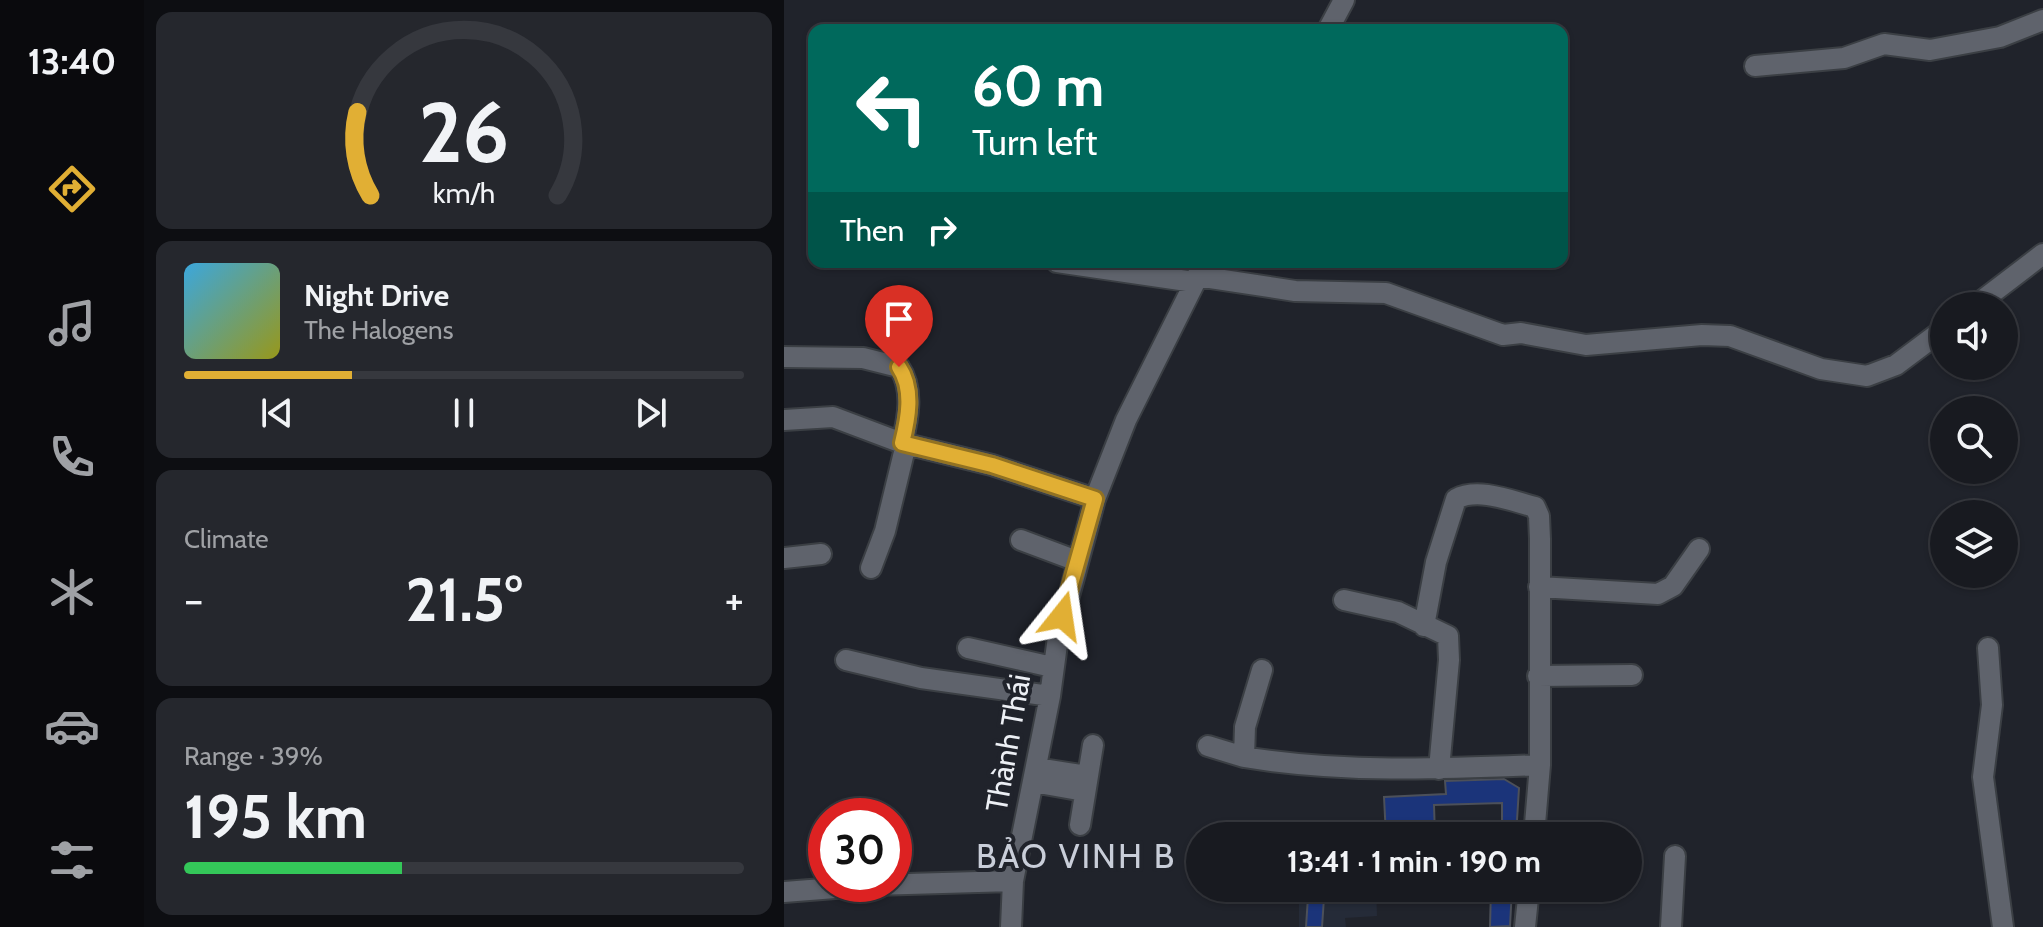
<!DOCTYPE html>
<html lang="en">
<head>
<meta charset="utf-8">
<style>
	body { margin:0; font-family:Cabin,sans-serif; background:#25272d; color:#f1f3f6; height:100vh; display:flex; flex-direction:column; font-size:30px; white-space:nowrap }
	* { box-sizing:border-box; margin:0 }
	p { font-size:26px; color:#9fa1a5 }
	.icon { flex:none; width:44px; height:44px; fill:none; stroke:currentColor; stroke-width:2; stroke-linecap:round; stroke-linejoin:round }
	.map { position:relative; flex:1; overflow:hidden }
	.drawer { display:flex; flex-direction:column; gap:12px; padding:12px; background:#0d0e12; width:640px }
	.drawer>* { flex:none }
	.banner { position:absolute; left:24px; top:24px; width:760px; height:244px; border-radius:16px; box-shadow:0 2px 6px #0004,0 0 0 2px #36383e; background:#00695c; color:#fff; overflow:hidden }
	.controls { position:absolute; left:1146px; top:292px; display:grid; gap:16px }
	.controls a { display:grid; place-items:center; width:88px; height:88px; border-radius:50%; background:#181a20; box-shadow:0 2px 6px #0004,0 0 0 2px #36383e; font-size:40px }
	.speed { position:absolute; left:24px; top:798px; display:flex; gap:16px; font-size:40px; font-weight:700; text-align:center }
	.speed>* { display:grid; place-content:center; width:104px; height:104px; border-radius:50%; background:#181a20; box-shadow:0 2px 6px #0004,0 0 0 2px #36383e; line-height:1 }
	.speed .limit { border:12px solid #d22; background:#fff; color:#111 }
	.pin { position:absolute; display:grid; place-items:center; width:68px; height:68px; color:#fff; margin:-82px -34px; border-radius:50% 50% 50% 0; rotate:-45deg; box-shadow:0 0 8px #0007 }
	.pin .icon { rotate:45deg }
	.me { position:absolute; width:88px; margin:-44px; rotate:15deg; stroke-linejoin:round; filter:drop-shadow(0 0 6px #0008) }
	.turn { display:flex; align-items:center; gap:28px; height:168px; padding:0 32px; font-size:36px }
	.turn .icon { width:104px; height:104px; stroke-width:2.5 }
	.turn b { display:block; font-size:56px; line-height:68px }
	.then { display:flex; align-items:center; height:76px; padding:0 32px; background:#0003; gap:16px; font-size:30px }
	.big { font-size:60px; font-weight:700; line-height:1.1 }
	.drawer .tile { flex:1; display:flex; flex-direction:column; justify-content:center; gap:12px; min-width:0; padding:0 28px; border-radius:16px; background:#25272d }
	.drawer .dial { align-items:center; gap:0 }
	.dial svg { height:208px; overflow:visible; fill:none; stroke:#36383e; stroke-width:7; stroke-linecap:round; text-anchor:middle }
	.dial text { fill:#f1f3f6; stroke:none }
	.song { display:flex; align-items:center; gap:24px }
	.cover { width:96px; height:96px; border-radius:12px; background:linear-gradient(135deg,hsl(200 70% 55%),hsl(60 70% 35%)) }
	.played { height:8px; border-radius:4px; background:linear-gradient(90deg,#e1af34 30%,#36383e 30%) }
	.keys { display:flex; justify-content:space-around; direction:ltr }
	.heat { display:flex; justify-content:space-between; align-items:center; font-size:44px; direction:ltr }
	.charge { height:12px; border-radius:6px; background:linear-gradient(90deg,#34c759 39%,#36383e 0) }
	.trip { position:absolute; left:402px; top:822px; width:456px; height:80px; border-radius:40px; background:#181a20; box-shadow:0 2px 6px #0004,0 0 0 2px #36383e; font-weight:700; line-height:80px; text-align:center }
	main { display:flex; flex:1; min-height:0 }
	.menu { display:flex; flex-direction:column; width:144px; justify-content:space-around; align-items:center; background:#0a0a0d; color:#9fa1a5 }
	.menu .icon { width:56px; height:56px }
	.menu .current { color:#e1af34 }
	.menu b { font-size:36px; color:#f1f3f6 }
	.map>svg:first-child { display:block }
	.built { fill:#252b38 }
	.building { fill:#1b347a; stroke:#4c5059; stroke-width:2 }
	.lines { fill:none; stroke-linecap:round; stroke-linejoin:round }
	.minor-casing { stroke:#3b3f44; stroke-width:24 }
	.minor { stroke:#5f636c; stroke-width:20 }
	.route-casing { stroke:#927222; stroke-width:20 }
	.route { stroke:#e1af34; stroke-width:14 }
	.labels { text-anchor:middle; dominant-baseline:central; stroke-width:8; stroke-linejoin:round; paint-order:stroke }
	.street-label { font-size:30px; fill:#eceff4; stroke:#20232b }
	.quarter-label { font-size:34px; letter-spacing:2px; fill:#c9ced9; stroke:#20232b }
</style>
</head>
<body>
<main>
<nav class="menu">
<b>13:40</b>
<svg class="icon current" aria-label="directions" viewBox="0 0 24 24"><path d="M12 3l9 9-9 9-9-9zM9 14v-3h6M13 9l2 2-2 2"/></svg>
<svg class="icon" aria-label="music" viewBox="0 0 24 24"><path d="M9 18V5l10-2v13"/><circle cx="6" cy="18" r="3"/><circle cx="16" cy="16" r="3"/></svg>
<svg class="icon" aria-label="phone" viewBox="0 0 24 24"><path d="M5 4h4l2 5-3 2q2 4 5 5l2-3 5 2v4C11 20 4 13 5 4z"/></svg>
<svg class="icon" aria-label="climate" viewBox="0 0 24 24"><path d="M12 3v18M4 7l16 10M4 17L20 7"/></svg>
<svg class="icon" aria-label="car" viewBox="0 0 24 24"><path d="M5 17H2v-5l4-1 3-4h7l3 4 3 1v5h-3M9 17h6M6 11h13"/><circle cx="7" cy="17" r="2"/><circle cx="17" cy="17" r="2"/></svg>
<svg class="icon" aria-label="filters" viewBox="0 0 24 24"><path d="M4 7h16M4 17h16"/><circle cx="9" cy="7" r="2"/><circle cx="15" cy="17" r="2"/></svg>
</nav>
<section class="drawer">
<div class="tile dial"><svg viewBox="0 0 100 80">
<path d="M14 69A42 42 0 1 1 86 69"/>
<path d="M14 69A42 42 0 0 1 9 37" stroke="#e1af34"/>
<text x="50" y="56" font-size="32" font-weight="700">26</text>
<text x="50" y="72" font-size="11">km/h</text>
</svg></div>
<div class="tile">
<div class="song"><i class="cover"></i><div><b>Night Drive</b><p>The Halogens</p></div></div>
<div class="played"></div>
<div class="keys"><svg class="icon" aria-label="previous" viewBox="0 0 24 24"><path d="M18 5L8 12l10 7zM5 5v14"/></svg><svg class="icon" aria-label="pause" viewBox="0 0 24 24"><path d="M8 5v14M16 5v14"/></svg><svg class="icon" aria-label="next" viewBox="0 0 24 24"><path d="M6 5l10 7-10 7zM19 5v14"/></svg></div>
</div>
<div class="tile"><p>Climate</p>
<div class="heat"><a>−</a><b class="big">21.5°</b><a>+</a></div>
</div>
<div class="tile"><p>Range · 39%</p><b class="big">195 km</b><div class="charge"></div></div>
</section>
<div class="map">
<svg width="1259" height="927" viewBox="0 0 1259 927">
	<rect width="100%" height="100%" fill="#20232b"/>
	<path class="built" d="M515,888H592L593,916L561,918L562,927H515Z"/>
	<path class="building" d="M720,779L735,788L732,836H718V803L650,805L651,836H602L600,797L662,794L661,781Z
		M707,888H728L726,926L706,927Z
		M524,897L540,898L538,927H522Z"/>
	<g class="lines">
		<defs>
			<path id="minor" d="M544,30L560,0
				M971,66L1060,58L1100,44L1146,50L1216,37L1259,20
				M273,262L410,282
				M413,276L511,291L602,293L719,335L737,333L802,345L918,335L946,336L1037,369L1083,376L1112,365L1160,329
				M1191,306L1259,254
				M0,357L79,358L115,367C130,389 124,419 118,443L208,465L311,499
				M0,420L49,417L118,443
				M237,540L293,561
				M0,558L37,554
				M87,568L101,531L122,444
				M755,587L874,594L889,586L915,549
				M560,600L614,612L664,636L665,660L655,769
				M640,626L652,562L672,499C694,487 728,501 751,507L755,516L756,539V765L750,836
				M184,648L268,667
				M1204,648L1208,705L1199,777L1219,927
				M62,660L137,678L266,696
				M478,670L461,727L460,757C557,773 658,769 756,765
				M754,676L848,675
				M424,746L460,757
				M252,768L303,776
				M249,782L300,791
				M296,825L309,745
				M0,892L89,885L229,881
				M227,927L229,881L266,696L274,637L311,499L342,420L421,262
				M741,927L745,888
				M887,927L891,856"/>
		</defs>
		<use href="#minor" class="minor-casing"/>
		<use href="#minor" class="minor"/>
	</g>
	<g class="lines">
		<defs>
			<path id="route" d="M115,367C130,389 124,419 118,443L208,465L311,499L278,616"/>
		</defs>
		<use href="#route" class="route-casing"/>
		<use href="#route" class="route"/>
	</g>
	<g class="labels">
		<g class="street-label">
			<text transform="translate(224 743) rotate(-80)">Thành Thái</text>
		</g>
		<g class="quarter-label">
			<text x="292" y="856">BẢO VINH B</text>
		</g>
	</g>
</svg>
<div class="controls">
<a><svg class="icon" aria-label="sound" viewBox="0 0 24 24"><path d="M4 9h4l5-4v14l-5-4H4zM17 9q2 3 0 6"/></svg></a>
<a><svg class="icon" aria-label="search" viewBox="0 0 24 24"><circle cx="10" cy="10" r="6"/><path d="M15 15l6 6"/></svg></a>
<a><svg class="icon" aria-label="layers" viewBox="0 0 24 24"><path d="M12 4l9 5-9 5-9-5zM3 14l9 5 9-5"/></svg></a>
</div>
<div class="speed"><div class="limit">30</div></div>
<div class="pin" style="left:115px;top:367px;background:#d93025"><svg class="icon" aria-label="arrive" viewBox="0 0 24 24"><path d="M6 21V4h12l-3 4 3 4H6"/></svg></div>
<svg class="me" style="left:278px;top:616px" viewBox="-20 -20 40 40"><path d="M0-17L14 15 0 8-14 15z" fill="#e1af34" stroke="#fff" stroke-width="4"/></svg>
<div class="trip">13:41 · 1 min · 190 m</div>
<div class="banner">
<div class="turn"><svg class="icon" aria-label="left" viewBox="0 0 24 24"><path d="M17 20v-9H6M10 6l-5 5 5 5"/></svg><div><b>60 m</b>Turn left</div></div>
<div class="then">Then<svg class="icon" aria-label="right" viewBox="0 0 24 24"><path d="M7 20v-9h11M14 6l5 5-5 5"/></svg></div>
</div>
</div>
</main>
</body>
</html>
